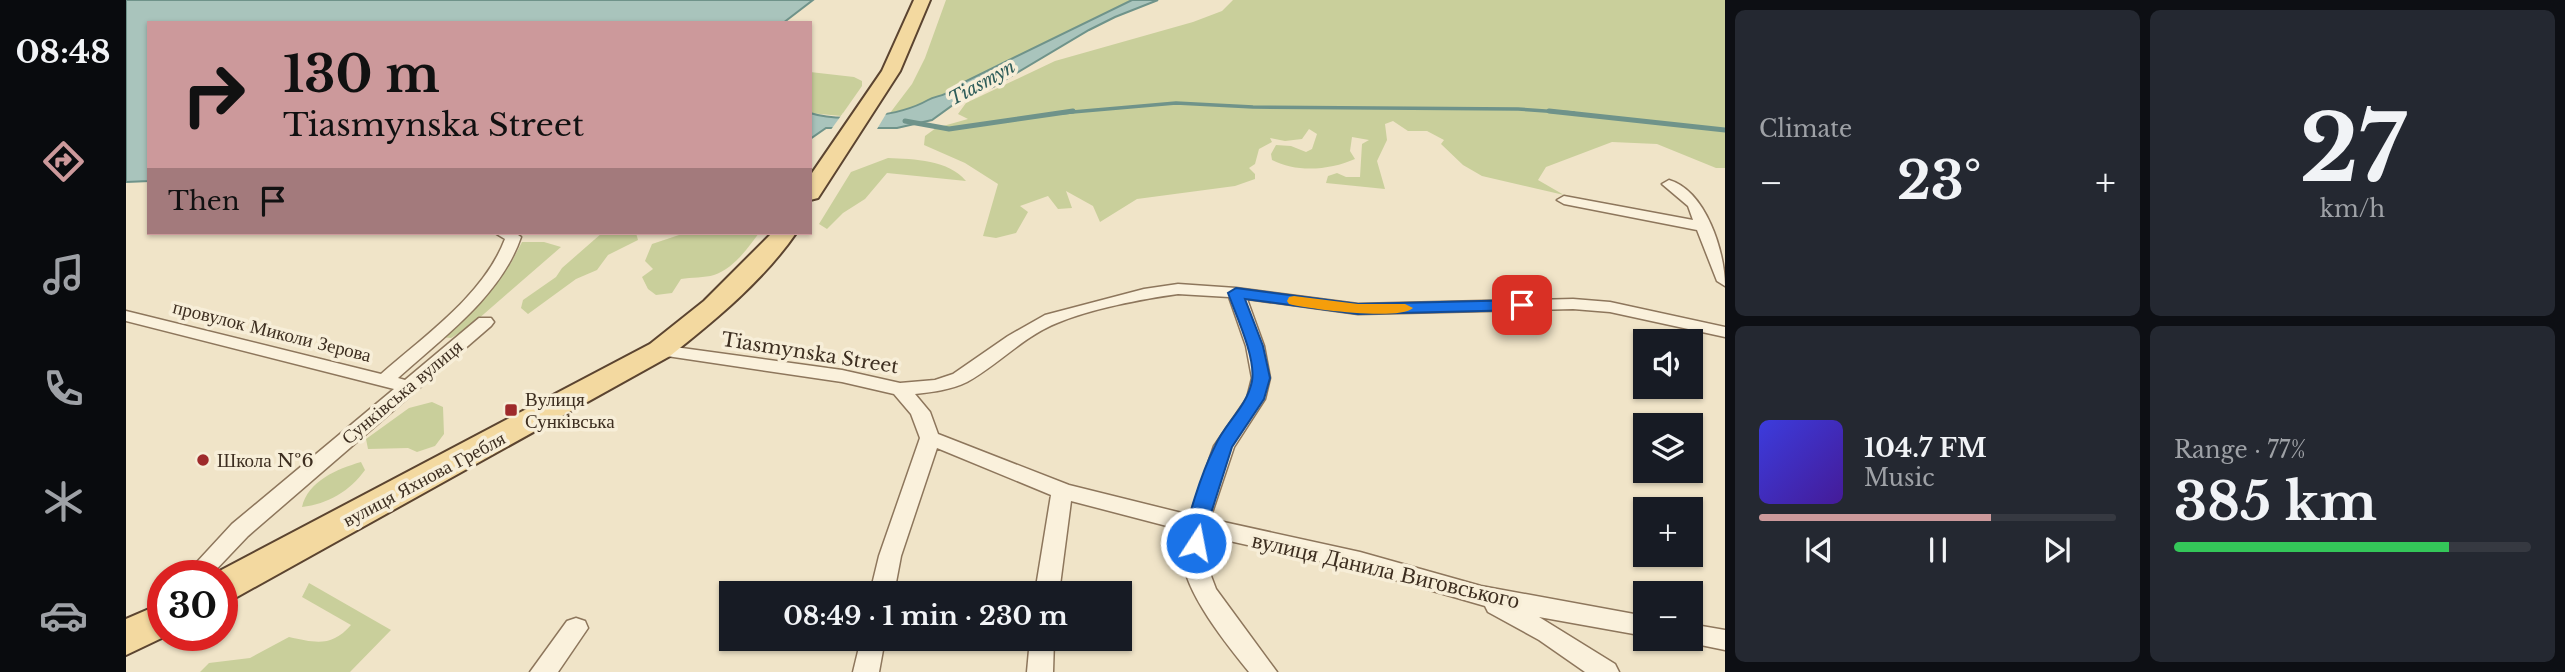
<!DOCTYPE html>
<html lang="en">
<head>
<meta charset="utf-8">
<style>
	body { margin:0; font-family:"Libre Baskerville",serif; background:#242831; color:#f1f3f6; height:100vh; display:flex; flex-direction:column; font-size:26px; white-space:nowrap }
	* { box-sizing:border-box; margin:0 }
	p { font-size:23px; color:#9ea1a6 }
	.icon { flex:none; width:38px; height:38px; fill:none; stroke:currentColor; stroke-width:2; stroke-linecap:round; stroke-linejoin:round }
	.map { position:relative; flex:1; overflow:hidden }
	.sheet { display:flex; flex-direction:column; gap:10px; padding:10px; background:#0d0f14; width:840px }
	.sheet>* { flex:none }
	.hud { position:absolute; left:21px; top:21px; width:665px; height:214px; border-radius:0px; box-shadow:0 2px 5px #0004; background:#cc999b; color:#111; overflow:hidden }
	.tools { position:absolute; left:1507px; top:329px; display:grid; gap:14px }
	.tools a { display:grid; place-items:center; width:70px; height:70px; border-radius:0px; background:#171b24; box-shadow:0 2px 5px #0004; font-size:35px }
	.speed { position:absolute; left:21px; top:560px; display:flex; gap:14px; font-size:35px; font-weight:700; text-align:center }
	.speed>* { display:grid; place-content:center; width:91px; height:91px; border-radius:50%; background:#171b24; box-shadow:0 2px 5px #0004; line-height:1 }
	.speed .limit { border:10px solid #d22; background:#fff; color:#111 }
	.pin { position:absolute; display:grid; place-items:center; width:60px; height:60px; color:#fff; margin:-30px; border-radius:14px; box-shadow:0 4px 10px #0006 }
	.me { position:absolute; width:77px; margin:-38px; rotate:11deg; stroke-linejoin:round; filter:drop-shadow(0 0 5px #0008) }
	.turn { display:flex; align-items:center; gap:24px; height:147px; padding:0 21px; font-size:32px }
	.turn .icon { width:91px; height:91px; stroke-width:2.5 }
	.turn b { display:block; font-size:49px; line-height:60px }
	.then { display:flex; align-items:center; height:66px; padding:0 21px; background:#0003; gap:14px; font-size:26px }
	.big { font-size:52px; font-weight:800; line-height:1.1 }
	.sheet .card { flex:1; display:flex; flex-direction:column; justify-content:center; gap:10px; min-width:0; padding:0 24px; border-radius:10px; background:#242831 }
	.sheet .dial { align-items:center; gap:0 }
	.dial b { font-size:91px; line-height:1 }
	.song { display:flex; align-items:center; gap:21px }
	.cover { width:84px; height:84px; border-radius:10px; background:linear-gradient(135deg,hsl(240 70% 55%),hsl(260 70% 35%)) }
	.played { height:7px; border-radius:4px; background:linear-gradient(90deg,#cc999b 65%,#363941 65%) }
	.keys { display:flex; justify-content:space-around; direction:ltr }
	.heat { display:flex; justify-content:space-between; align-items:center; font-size:38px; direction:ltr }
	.charge { height:10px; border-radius:5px; background:linear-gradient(90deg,#34c759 77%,#363941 0) }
	.sheet .tiles { flex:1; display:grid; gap:10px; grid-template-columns:repeat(2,1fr) }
	.trip { position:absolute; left:593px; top:581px; width:413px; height:70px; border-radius:0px; background:#171b24; box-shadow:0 2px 5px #0004; font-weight:800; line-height:70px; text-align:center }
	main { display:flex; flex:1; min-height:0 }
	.tab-bar { display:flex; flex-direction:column; width:126px; justify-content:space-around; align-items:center; background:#090b0e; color:#9ea1a6 }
	.tab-bar .icon { width:49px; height:49px }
	.tab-bar .current { color:#cc999b }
	.tab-bar b { font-size:32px; color:#f1f3f6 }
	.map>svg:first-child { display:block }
	.green { fill:#c9cf9b }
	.water { fill:#a9c4bc; stroke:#6f938a; stroke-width:2 }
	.pier { fill:#f0e4c8 }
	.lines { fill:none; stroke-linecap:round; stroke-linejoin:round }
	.stream-far1 { stroke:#6f938a; stroke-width:3.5 }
	.stream { stroke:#6f938a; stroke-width:5 }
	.street-casing { stroke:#8d765c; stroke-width:3 }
	.primary-casing { stroke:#5b4430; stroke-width:4 }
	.street { fill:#faf1dc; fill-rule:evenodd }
	.primary { fill:#f3d9a0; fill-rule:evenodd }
	.route { fill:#1a73e8; stroke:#114b97; stroke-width:2 }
	.slow { fill:#f59e0b }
	.poi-dot { fill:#9e2a2b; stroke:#f7eed8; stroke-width:2.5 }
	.labels { text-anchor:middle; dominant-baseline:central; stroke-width:7; stroke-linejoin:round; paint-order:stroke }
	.far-water-label { font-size:18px; font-style:italic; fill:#2f5d5a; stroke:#f7eed8 }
	.street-label { font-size:19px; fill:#3d2e20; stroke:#f7eed8 }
	.poi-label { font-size:19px; fill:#3d2e20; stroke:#f7eed8; text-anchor:start }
	.near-street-label { font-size:23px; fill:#3d2e20; stroke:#f7eed8 }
</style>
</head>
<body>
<main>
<nav class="tab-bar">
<b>08:48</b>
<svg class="icon current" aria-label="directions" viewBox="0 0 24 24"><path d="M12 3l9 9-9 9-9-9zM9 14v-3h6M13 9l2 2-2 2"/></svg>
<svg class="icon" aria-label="music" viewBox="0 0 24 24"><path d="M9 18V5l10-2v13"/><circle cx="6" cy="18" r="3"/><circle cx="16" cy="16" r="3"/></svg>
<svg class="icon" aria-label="phone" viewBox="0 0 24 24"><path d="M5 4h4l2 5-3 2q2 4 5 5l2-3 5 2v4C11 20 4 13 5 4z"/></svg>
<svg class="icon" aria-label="climate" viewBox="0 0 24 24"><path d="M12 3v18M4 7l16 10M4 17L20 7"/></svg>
<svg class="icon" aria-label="car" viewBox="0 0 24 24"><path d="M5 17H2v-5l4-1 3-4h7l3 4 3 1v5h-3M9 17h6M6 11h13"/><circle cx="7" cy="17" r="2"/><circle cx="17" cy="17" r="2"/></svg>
</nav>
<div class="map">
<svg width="1599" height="672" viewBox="0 0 1599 672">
	<rect width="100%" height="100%" fill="#f0e4c8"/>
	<path class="green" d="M820,0H1005L826,88C817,98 778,114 764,113L786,84L799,58Z
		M1107,0H1599V168H1590L1531,144L1486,142L1420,167L1412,180L1438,195L1356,176L1337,165L1315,144L1318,140L1301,131H1282L1267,121L1259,124L1261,140L1251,161L1259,189L1200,183L1202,176L1211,173L1220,177H1234L1236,144L1243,140L1226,137L1224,151L1229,159C1204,170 1171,173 1146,160L1145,154L1150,145L1165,146L1180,152L1186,149L1191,134L1183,129L1176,139L1159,141L1144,138L1146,142L1133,149L1129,164L1123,168L1129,174V179L1109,186L1011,199L974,222L967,206L940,191L946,208L932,209L922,196L894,206L902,212L890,233L870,238L857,236L872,184L839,163L798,145L799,136L810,128L842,119L832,114L840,103L929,61L1067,22L1096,11Z
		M684,72L728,77L736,81V86L715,116L684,113Z
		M762,158C788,159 823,160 840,181L761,173L739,199L717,213L701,229L693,224L725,172Z
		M476,233H510L512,240L482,255L471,270L450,279L402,314L395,308L397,300L430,277L436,268Z
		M546,233H633C622,248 607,269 588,275C579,278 565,277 555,279L546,293L530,295L522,289L516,277L527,269L519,261L526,244L553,235Z
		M396,242H418L435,247L343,327L325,338L314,337L385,263Z
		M306,402L317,407L318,434L309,446L291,452L282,448L242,449L240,439L283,408Z
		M235,462L239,470C224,491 202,504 176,507C182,481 211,469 235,462Z
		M183,583L265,630L224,672H74L83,663L124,658L163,637C190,643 206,647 225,625L176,597Z"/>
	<path class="water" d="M0,0H687L657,23H23V181L0,182Z
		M1006,0H1032L989,17L963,30L867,87L838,97L806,120L771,128H700L684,139V113C716,123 774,116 802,100C811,95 819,97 826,88Z"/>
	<path class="pier" d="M757,109H763L751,129L704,131L717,113Z"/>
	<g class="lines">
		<path class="stream-far1" d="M935,113L1050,103L1127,107L1392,109L1448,113"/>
		<path class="stream" d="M1423,111L1599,130
			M779,121L823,129L947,111"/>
		<defs>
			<path id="street" d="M1543,180C1580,191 1599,252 1599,286L1591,281L1571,230L1438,204L1431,200L1438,196L1567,220L1562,206L1536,184Z
				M369,233H389L395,237C375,296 316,338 272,378L279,380L353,318H365L368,322L365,326L122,536L84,576H58L106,524L268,389L0,321V311L255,374C298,336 358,295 379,239Z
				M1052,284L1110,288L1232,304L1447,299L1484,302L1599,327V337L1484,312L1447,309L1232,314L1121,299L1138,346L1144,378L1139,399L1108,447L1084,519L1234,552L1355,586L1519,616V636L1413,617L1489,664L1493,672H1459L1413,640L1362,612L1359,606L1234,570L1081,536L1079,560L1090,589L1151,672H1123C1102,646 1058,592 1057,558C1056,549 1059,540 1060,531L945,501L933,593H909L925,495L811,448L775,556L768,593H744L753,556L794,438L785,414L768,394L716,382L534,355L525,350L534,345L716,370L774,383L809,380L827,374L882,336L919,315L1018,289ZM1052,294L1103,297L1120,346L1126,378L1121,398L1088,446L1064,515L943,485L812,434L804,412L789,394C806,392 825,390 841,382C872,365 898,336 931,323C965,309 1015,299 1052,294Z
				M450,618L459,621L462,628L432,672H404L441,621Z
				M1564,624L1599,630V650L1555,641L1554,639H1564Z
				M735,639H759L753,672H727Z
				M904,639H928L927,672H901Z"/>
			<path id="primary" d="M788,0H804L774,71L692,198L684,200V176L756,71Z
				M646,233H670C637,281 589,320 544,356L109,598L96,602V576H84L524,344L578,301Z
				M37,603V635H42L0,655V619Z"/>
		</defs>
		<use href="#street" class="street-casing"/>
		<use href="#primary" class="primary-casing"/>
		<use href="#street" class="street"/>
		<use href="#primary" class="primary"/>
	</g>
	<path class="route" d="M1110,288L1232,304L1396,300L1404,305L1396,310L1232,314L1119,299L1137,346L1144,378L1138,399L1106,447L1081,526L1077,549L1070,551L1062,549C1053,532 1080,464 1089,446C1099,423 1121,407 1126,381C1130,358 1110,315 1102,293Z"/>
	<path class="slow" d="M1168,296L1232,304H1279L1287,308C1273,321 1183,309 1163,304L1161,301L1163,297Z"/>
	<g class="poi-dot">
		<rect x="378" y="403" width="14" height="14" rx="3.5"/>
		<circle cx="77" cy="460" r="7"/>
	</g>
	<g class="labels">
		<g class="far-water-label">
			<text transform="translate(856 83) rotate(-29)">Tiasmyn</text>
		</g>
		<g class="street-label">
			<text transform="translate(146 331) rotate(14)">провулок Миколи Зерова</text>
			<text transform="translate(684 353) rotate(9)">Tiasmynska Street</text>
			<text transform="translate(276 392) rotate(-40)">Сунківська вулиця</text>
			<text transform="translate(298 479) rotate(-28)">вулиця Яхнова Гребля</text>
		</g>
		<g class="poi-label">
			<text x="399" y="399">Вулиця<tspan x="399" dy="22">Сунківська</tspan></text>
			<text x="91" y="460">Школа №6</text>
		</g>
		<g class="near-street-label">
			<text transform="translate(1260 570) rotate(13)">вулиця Данила Виговського</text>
		</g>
	</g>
</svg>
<div class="tools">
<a><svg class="icon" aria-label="sound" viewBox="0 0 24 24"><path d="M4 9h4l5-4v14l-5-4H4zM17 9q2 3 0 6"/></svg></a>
<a><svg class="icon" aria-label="layers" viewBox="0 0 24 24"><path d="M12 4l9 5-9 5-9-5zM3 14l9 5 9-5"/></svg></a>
<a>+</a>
<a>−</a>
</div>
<div class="speed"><div class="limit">30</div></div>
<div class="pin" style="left:1396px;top:305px;background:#d93025"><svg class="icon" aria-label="arrive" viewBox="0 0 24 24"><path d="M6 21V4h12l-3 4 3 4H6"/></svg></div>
<svg class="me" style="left:1070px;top:543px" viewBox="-20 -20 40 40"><circle r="17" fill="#1a73e8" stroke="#fff" stroke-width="3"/><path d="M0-11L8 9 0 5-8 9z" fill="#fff"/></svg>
<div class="trip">08:49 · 1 min · 230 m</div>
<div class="hud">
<div class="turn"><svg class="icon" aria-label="right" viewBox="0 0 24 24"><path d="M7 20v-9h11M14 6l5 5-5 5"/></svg><div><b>130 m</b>Tiasmynska Street</div></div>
<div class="then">Then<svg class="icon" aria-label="arrive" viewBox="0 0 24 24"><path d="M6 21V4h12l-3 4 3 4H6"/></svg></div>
</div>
</div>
<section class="sheet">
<div class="tiles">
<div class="card"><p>Climate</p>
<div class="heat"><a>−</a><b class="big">23°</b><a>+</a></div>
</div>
<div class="card dial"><b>27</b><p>km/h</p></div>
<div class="card">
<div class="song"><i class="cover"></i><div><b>104.7 FM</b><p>Music</p></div></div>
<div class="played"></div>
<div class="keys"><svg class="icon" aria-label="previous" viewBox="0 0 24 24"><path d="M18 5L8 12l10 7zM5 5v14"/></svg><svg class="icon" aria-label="pause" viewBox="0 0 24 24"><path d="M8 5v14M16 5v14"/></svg><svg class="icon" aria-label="next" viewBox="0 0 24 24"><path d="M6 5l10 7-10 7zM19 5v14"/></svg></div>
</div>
<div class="card"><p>Range · 77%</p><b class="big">385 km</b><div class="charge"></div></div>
</div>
</section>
</main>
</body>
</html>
